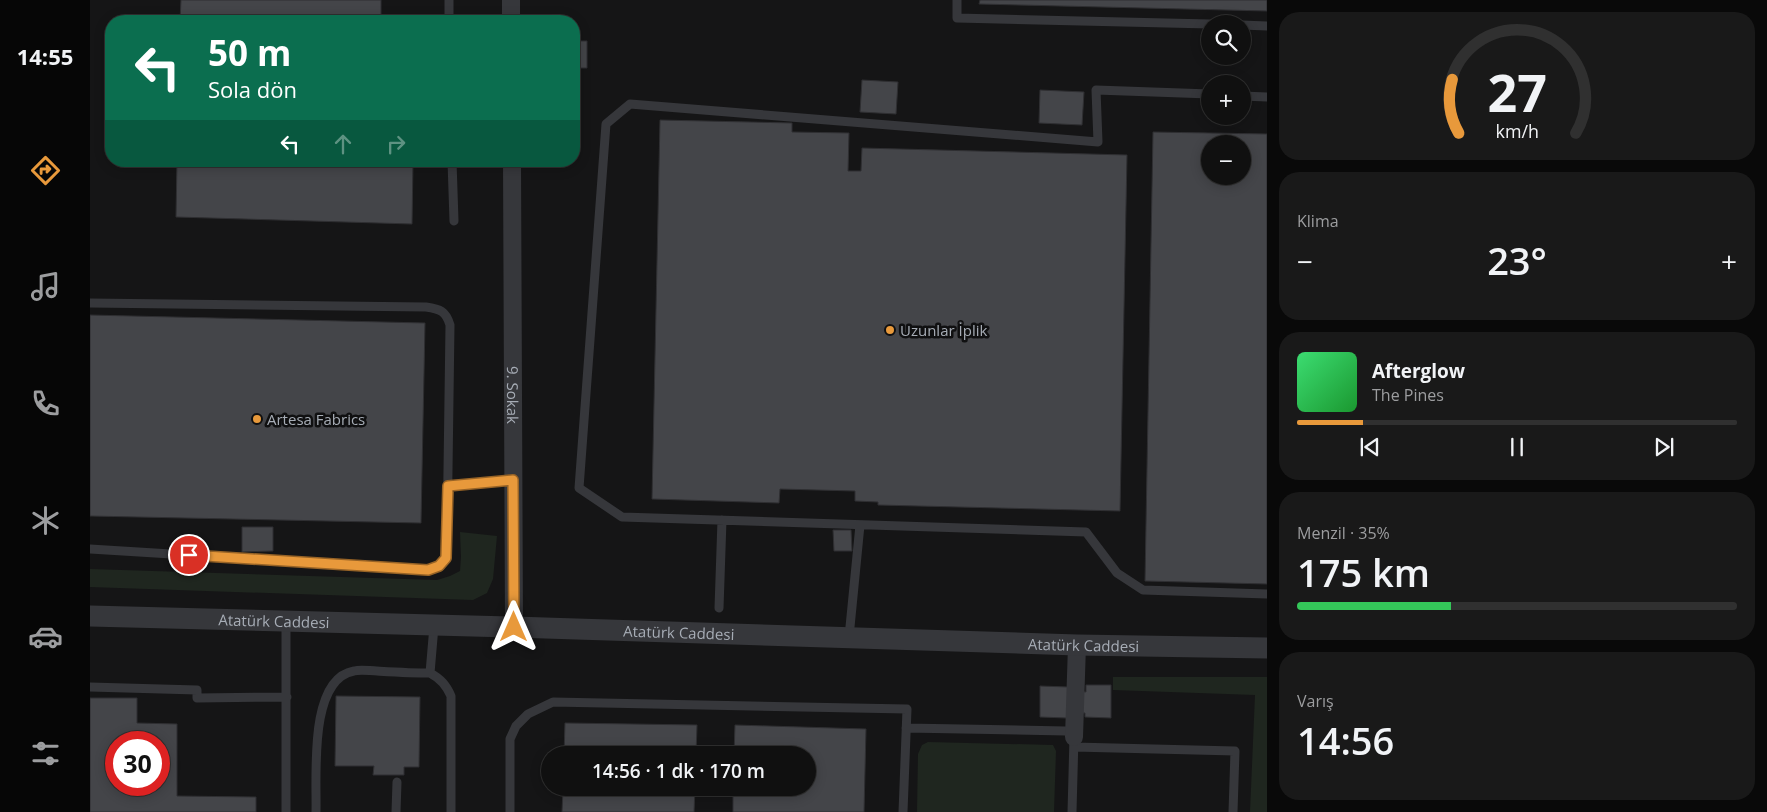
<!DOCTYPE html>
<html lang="tr">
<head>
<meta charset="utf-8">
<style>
	body { margin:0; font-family:"Open Sans",sans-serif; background:#191919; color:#f1f3f6; height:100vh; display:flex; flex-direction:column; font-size:19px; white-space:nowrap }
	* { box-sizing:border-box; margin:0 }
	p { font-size:16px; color:#9c9d9f }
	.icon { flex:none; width:28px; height:28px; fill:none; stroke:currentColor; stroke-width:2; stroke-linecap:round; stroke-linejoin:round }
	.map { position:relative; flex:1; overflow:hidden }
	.sheet { display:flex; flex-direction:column; gap:12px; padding:12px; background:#090909; width:500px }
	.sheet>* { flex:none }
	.banner { position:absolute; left:15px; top:15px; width:475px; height:152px; border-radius:20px; box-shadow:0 2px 12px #0003,0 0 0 1px #303030; background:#0b6e4f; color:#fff; overflow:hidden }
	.fabs { position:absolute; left:1111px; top:15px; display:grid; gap:10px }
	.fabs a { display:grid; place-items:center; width:50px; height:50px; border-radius:50%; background:#101010; box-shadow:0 2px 12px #0003,0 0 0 1px #303030; font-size:25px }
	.speed { position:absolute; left:15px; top:731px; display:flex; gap:10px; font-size:25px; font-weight:700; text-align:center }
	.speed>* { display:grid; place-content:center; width:65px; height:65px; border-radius:50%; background:#101010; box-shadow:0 2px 12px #0003,0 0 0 1px #303030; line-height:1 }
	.speed .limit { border:8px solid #d22; background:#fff; color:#111 }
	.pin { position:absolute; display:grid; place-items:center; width:42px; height:42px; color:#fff; margin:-21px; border:2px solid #fff; border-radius:50%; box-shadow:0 1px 5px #0007 }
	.me { position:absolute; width:55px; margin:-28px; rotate:0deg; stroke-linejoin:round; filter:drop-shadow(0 0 4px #0008) }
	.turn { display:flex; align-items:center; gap:18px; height:105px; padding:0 20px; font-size:22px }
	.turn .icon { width:65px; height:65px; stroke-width:2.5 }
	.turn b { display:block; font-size:35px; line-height:42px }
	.lanes { display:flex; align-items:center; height:48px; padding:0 20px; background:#0003; justify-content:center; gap:25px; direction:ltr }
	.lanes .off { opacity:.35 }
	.big { font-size:38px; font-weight:600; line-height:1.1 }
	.sheet .widget { flex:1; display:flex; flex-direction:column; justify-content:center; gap:8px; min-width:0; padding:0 18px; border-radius:20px; background:#191919 }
	.sheet .dial { align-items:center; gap:0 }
	.dial svg { height:130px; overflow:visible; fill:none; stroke:#303030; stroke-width:7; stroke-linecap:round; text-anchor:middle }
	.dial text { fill:#f1f3f6; stroke:none }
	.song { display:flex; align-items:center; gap:15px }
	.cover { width:60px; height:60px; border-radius:8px; background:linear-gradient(135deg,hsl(140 70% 55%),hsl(130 70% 35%)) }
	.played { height:5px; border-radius:2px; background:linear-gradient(90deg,#e8993b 15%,#303030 15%) }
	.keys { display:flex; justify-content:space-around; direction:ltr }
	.heat { display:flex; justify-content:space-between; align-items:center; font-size:28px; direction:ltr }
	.charge { height:8px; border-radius:4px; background:linear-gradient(90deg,#34c759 35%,#303030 0) }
	.trip { position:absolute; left:451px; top:746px; width:275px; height:50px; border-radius:25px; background:#101010; box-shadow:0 2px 12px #0003,0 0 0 1px #303030; font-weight:600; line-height:50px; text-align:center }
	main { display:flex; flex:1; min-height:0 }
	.tabs { display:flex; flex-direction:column; width:90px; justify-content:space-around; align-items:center; background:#060606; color:#9c9d9f }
	.tabs .icon { width:35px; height:35px }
	.tabs .active { color:#e8993b }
	.tabs b { font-size:22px; color:#f1f3f6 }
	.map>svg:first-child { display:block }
	.green { fill:#1f261f }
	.building { fill:#444549; stroke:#2f2f32; fill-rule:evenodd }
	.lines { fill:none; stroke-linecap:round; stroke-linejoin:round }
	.service { stroke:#36373b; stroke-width:9 }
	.minor { stroke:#36373b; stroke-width:18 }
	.tertiary { stroke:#36373b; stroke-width:21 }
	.route-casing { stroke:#976326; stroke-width:12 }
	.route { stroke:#e8993b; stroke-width:9 }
	.poi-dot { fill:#e8993b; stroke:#101011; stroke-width:2 }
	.labels { text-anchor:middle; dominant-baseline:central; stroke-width:5; stroke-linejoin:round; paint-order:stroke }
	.poi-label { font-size:15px; fill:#a7adb6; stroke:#101011; text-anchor:start }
	.street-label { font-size:15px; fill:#a7adb6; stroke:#101011 }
</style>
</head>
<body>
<main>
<nav class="tabs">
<b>14:55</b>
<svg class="icon active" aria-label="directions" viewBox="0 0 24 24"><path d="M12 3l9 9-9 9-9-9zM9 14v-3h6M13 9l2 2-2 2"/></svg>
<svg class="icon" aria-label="music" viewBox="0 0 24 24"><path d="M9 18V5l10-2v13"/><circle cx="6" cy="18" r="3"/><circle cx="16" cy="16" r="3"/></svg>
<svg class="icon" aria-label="phone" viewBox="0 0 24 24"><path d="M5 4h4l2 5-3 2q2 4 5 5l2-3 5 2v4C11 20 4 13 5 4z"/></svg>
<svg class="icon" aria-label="climate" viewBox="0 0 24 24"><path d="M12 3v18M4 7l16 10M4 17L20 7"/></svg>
<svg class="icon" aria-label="car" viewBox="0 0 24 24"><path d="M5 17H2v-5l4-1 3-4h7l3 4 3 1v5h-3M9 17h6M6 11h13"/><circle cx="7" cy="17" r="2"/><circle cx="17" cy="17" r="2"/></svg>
<svg class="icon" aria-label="filters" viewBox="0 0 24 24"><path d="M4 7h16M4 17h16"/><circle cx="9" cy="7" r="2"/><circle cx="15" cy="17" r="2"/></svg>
</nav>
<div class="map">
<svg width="1177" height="812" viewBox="0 0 1177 812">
	<rect width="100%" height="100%" fill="#151516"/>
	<path class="green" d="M370,532L407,536L403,579L397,593L383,600L0,587V569L347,580L360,576L370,571L371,557Z
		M1023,677H1177V812H1160L1165,695L1023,690Z
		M838,742L963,745L966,751L964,812H827L828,754L832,745Z"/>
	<path class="building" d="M91,0H291V21H90Z
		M890,0H1177V11L889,4Z
		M484,41H497V68H484Z
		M772,80L808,82L806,114L770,112Z
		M950,90L994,92L992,125L949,123Z
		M570,120L702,123V132L759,133L758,171H771L772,148L1037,155L1030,511L788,505V502L765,501V491L690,489L689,503L562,499Z
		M1063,132L1177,134V584L1055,581ZM1120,144H1152V176H1120Z
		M87,161H323L322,224L86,217Z
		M0,315L335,323L331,523L0,516Z
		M152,527H183V551L152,552Z
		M743,530H761L762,551H744Z
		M996,685H1021V718L995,717V713L977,712V718L950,717V686L978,687V691L996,692Z
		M246,696L330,697L329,767H314V775H283L284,766H245Z
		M0,698H47V723L87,724V796L166,797V812H0ZM26,742H69V785H26Z
		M475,723L607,725L606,755H474Z
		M645,725L776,729L774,812H643V788H718V755H644Z
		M473,788H605L604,812H472Z"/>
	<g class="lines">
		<path class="service" d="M359,0V21
			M867,0V18L1120,24
			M1152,25L1177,26
			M1120,94L1006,90L1008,142L540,104L516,124L489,488L532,517L996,532L1027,573L1053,590L1177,594
			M1152,96L1177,97
			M362,161L364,221
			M0,303L336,307C350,309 356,311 360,325L357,542C356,559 356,564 338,570L0,549
			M358,486L423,480
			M629,608L632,520
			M759,637L770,525
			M340,673L344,626
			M0,687L107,690V698L197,697
			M816,728L976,731L984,737L982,812
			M984,747L1145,751L1143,812
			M196,812V623
			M226,812C227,777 218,679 264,671C271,669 280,671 287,671C305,672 322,673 340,673C351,679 356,685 361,696V812
			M306,812L307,782
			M420,812V739L426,726L438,714L463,702L817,709L813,812"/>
		<g class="minor">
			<path d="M421,0V21"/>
			<path id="s1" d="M422,161L424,627"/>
			<path d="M984,737L987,645"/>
		</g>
		<path class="tertiary" id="s2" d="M0,616L424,627L987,645L1177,648"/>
	</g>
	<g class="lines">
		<defs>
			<path id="route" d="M99,555L338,570L349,566L356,558L358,486L423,480L424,627"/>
		</defs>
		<use href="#route" class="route-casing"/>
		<use href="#route" class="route"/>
	</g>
	<g class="poi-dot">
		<circle cx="800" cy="330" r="5"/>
		<circle cx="167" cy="419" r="5"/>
	</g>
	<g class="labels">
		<g class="poi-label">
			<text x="810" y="330">Uzunlar İplik</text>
			<text x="177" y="419">Artesa Fabrics</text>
		</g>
		<g class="street-label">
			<text stroke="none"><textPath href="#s1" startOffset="234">9. Sokak</textPath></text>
			<text stroke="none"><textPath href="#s2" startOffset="184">Atatürk Caddesi</textPath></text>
			<text stroke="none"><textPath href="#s2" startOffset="589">Atatürk Caddesi</textPath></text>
			<text stroke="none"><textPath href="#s2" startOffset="994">Atatürk Caddesi</textPath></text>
		</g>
	</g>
</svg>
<div class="fabs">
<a><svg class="icon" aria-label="search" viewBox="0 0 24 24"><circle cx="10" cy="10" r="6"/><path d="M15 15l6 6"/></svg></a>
<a>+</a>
<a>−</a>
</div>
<div class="speed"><div class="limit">30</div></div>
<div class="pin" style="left:99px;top:555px;background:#d93025"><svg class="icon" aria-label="arrive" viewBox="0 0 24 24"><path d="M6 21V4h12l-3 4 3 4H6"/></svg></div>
<svg class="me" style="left:424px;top:627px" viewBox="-20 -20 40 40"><path d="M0-17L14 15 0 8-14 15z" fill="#e8993b" stroke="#fff" stroke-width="4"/></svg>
<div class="trip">14:56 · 1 dk · 170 m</div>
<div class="banner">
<div class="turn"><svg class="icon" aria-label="left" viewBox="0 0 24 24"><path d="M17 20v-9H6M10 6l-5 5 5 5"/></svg><div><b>50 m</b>Sola dön</div></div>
<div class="lanes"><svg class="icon" aria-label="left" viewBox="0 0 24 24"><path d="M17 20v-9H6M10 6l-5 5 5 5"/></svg><svg class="icon off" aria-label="ahead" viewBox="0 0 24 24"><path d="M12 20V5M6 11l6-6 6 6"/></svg><svg class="icon off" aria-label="right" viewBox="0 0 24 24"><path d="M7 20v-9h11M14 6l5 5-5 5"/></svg></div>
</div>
</div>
<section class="sheet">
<div class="widget dial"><svg viewBox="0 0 100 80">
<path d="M14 69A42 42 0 1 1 86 69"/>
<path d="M14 69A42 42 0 0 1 10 36" stroke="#e8993b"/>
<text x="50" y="56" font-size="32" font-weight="700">27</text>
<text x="50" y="72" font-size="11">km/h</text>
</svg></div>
<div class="widget"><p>Klima</p>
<div class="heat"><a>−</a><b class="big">23°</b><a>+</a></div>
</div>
<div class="widget">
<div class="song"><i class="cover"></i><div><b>Afterglow</b><p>The Pines</p></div></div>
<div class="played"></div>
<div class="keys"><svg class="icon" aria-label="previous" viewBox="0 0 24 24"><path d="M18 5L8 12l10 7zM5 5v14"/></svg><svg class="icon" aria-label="pause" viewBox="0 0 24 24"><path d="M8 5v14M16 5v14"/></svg><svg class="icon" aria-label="next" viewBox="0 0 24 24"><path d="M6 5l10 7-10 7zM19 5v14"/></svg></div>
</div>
<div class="widget"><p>Menzil · 35%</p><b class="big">175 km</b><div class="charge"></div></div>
<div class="widget"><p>Varış</p><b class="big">14:56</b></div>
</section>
</main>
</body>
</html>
